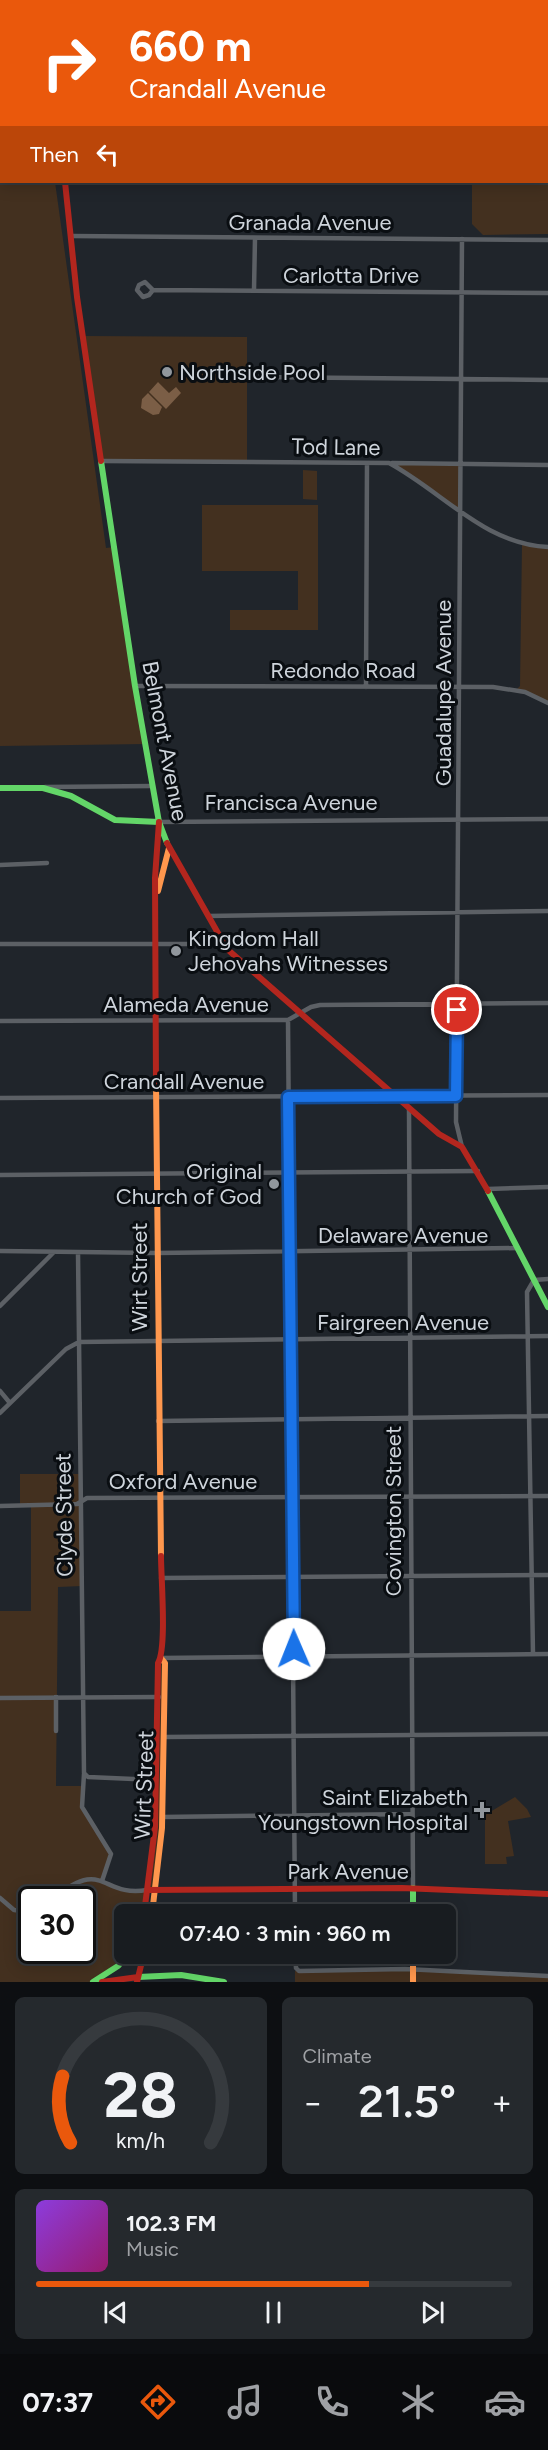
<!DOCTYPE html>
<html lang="en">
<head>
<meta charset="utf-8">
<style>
	body { margin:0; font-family:Figtree,sans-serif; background:#25292d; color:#f1f3f6; height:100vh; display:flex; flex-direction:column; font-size:22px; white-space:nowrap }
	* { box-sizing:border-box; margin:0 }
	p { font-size:20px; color:#9fa1a5 }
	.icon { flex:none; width:33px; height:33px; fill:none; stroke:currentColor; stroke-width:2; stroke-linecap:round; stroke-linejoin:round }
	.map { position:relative; height:1982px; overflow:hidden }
	.panel { display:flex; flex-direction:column; gap:15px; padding:15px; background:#0d0f12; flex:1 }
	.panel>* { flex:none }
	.hud { position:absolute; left:0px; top:0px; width:549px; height:183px; box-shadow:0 3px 15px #0003,0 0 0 2px #363a3e; background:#ea580c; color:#fff; overflow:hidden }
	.speed { position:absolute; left:18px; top:1886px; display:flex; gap:12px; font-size:30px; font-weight:700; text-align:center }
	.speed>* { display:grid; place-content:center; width:78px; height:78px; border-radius:50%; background:#181c20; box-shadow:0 3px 15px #0003,0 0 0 2px #363a3e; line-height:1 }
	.speed .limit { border:3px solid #111; border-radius:9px; background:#fff; color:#111 }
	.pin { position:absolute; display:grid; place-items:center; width:51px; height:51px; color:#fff; margin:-26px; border:3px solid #fff; border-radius:50%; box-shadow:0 2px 6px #0007 }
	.me { position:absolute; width:66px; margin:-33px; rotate:359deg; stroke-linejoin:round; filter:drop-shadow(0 0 4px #0008) }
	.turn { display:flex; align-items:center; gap:21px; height:126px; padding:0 30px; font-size:27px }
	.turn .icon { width:78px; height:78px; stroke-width:2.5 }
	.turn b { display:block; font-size:42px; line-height:51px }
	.then { display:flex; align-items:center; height:57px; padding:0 30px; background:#0003; gap:12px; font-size:22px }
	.big { font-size:45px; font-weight:600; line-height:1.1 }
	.panel .tile { flex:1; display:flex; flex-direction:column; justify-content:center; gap:9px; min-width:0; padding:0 21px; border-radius:9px; background:#25292d }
	.panel .dial { align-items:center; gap:0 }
	.dial svg { height:156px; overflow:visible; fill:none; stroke:#363a3e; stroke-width:7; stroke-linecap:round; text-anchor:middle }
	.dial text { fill:#f1f3f6; stroke:none }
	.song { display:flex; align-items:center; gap:18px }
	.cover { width:72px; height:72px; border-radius:9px; background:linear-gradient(135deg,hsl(270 70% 55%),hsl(320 70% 35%)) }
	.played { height:6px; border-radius:3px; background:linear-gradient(90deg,#ea580c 70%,#363a3e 70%) }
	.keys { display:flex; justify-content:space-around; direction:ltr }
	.heat { display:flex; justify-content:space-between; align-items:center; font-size:33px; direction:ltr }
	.panel .tiles { flex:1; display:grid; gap:15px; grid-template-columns:1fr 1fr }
	.tile:last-child { grid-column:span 2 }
	.trip { position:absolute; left:114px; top:1904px; width:342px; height:60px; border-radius:9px; background:#181c20; box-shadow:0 3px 15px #0003,0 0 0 2px #363a3e; font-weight:600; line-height:60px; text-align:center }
	.menu { display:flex; height:96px; justify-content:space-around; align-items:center; background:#0a0b0d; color:#9fa1a5 }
	.menu .icon { width:42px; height:42px }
	.menu .selected { color:#ea580c }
	.menu b { font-size:27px; color:#f1f3f6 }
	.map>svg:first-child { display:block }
	.green { fill:#43301f; fill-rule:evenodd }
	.water { fill:#7b5e46 }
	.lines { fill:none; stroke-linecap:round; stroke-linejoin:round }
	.street { stroke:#5c6065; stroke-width:4.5 }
	.fast { stroke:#63d668; stroke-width:6 }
	.slow { stroke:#ff974d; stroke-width:6 }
	.jam { stroke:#b3261e; stroke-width:6 }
	.route-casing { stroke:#114b97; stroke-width:15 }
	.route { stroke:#1a73e8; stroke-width:10 }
	.poi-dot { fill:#91979d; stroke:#0a0e12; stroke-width:2 }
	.labels { text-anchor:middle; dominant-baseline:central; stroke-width:6; stroke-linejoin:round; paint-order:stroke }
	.street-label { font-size:22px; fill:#ced4db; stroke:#0a0e12 }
	.poi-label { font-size:22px; fill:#ced4db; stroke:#0a0e12; text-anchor:start }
</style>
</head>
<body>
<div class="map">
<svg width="548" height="1982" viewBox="0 0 548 1982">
	<rect width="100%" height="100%" fill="#20252b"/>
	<path class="green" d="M0,74L2,182H55L106,548L114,547L146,744L0,746Z
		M548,169V234L483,235L472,224V182H548Z
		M83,336L247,337V462L101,461Z
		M389,463L461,464V512Z
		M303,470L317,471V500L303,499Z
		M202,505H318V630H230V610H298V571H202Z
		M522,544L548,547V703L516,690L520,686Z
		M20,1474H81L82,1586L58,1587L56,1786H83L82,1806L111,1854L102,1881L131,1892L147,1890L152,1857L158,1663H165L162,1827L155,1891H147L144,1914H124V1953H129L93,1982H0V1611H31V1506L20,1505ZM32,1899H82V1950H32Z
		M515,1797L527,1809L531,1817L508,1821L514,1856L506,1857L507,1864H485V1815Z
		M405,1969L548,1976V1982H295V1971Z"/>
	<path class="water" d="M158,382L169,393L176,387L181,393L166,409L149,392Z
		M148,393L162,407L159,414L153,415L141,408L142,399Z"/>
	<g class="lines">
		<path class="street" d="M71,236L548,240
			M153,290L145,282L139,285L137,290L143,297L149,295L153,290L548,293
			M254,290L255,238
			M255,377L548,380
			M101,461L389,463C443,492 484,544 548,547
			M392,463L548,465
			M135,686L493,687L525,692L548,703
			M366,687L367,463
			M45,787L153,786
			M159,822L548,819
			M0,865L47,863
			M208,916L548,911
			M0,944H210L221,942
			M288,1020L295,1914
			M0,1021L288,1020L311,1007L320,1005L548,1003
			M0,1098L548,1095
			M409,1108L413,1888
			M462,1147L456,1122L462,239
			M0,1175L478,1171
			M488,1189L548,1187
			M0,1251L157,1253L518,1248
			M78,1253L84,1773L88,1777L156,1780
			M0,1306L53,1253
			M0,1391L10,1403
			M0,1413L66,1349L79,1342L548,1336
			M158,1421L548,1416
			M0,1506L77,1504L87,1498L548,1496
			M161,1578L548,1575
			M533,1654L527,1292L534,1280L548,1279
			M161,1658L548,1654
			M0,1698L159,1697
			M56,1731V1697
			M164,1737L548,1734
			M84,1774L82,1807L111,1854L102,1881
			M162,1817L412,1814
			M0,1898L14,1910L32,1912
			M53,1899C104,1856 101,1898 147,1890
			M295,1953L296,1968L299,1971L405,1969L548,1976"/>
		<path class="fast" d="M49,0L50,2
			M101,461L135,686L159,822L167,843
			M0,788H43L71,796L115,820L159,822
			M488,1191L548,1307
			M413,1888V1914
			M138,1977L181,1975L224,1982
			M93,1982L118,1966L129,1953"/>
		<path class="slow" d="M158,891L169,848
			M156,1084L161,1556
			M152,1914L162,1828L165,1663L161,1658
			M413,1953V1982"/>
		<path class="jam" d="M65,182L77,297L101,461
			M167,843L227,949L439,1134L462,1147L488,1191
			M156,1084L155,878L159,822
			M147,1890L402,1888L548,1894
			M144,1914L155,1827L158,1663C167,1648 161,1578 161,1556
			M102,1982L138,1977
			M137,1982L144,1953"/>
	</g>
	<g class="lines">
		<defs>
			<path id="route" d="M294,1649L288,1097L456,1096L457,1010"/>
		</defs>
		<use href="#route" class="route-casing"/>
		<use href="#route" class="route"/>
	</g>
	<g class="poi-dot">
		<circle cx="167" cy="372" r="6"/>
		<circle cx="176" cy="951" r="6"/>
		<circle cx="274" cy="1184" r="6"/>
		<path d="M479 1801h6v6h6v6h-6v6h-6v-6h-6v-6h6z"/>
	</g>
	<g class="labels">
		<g class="street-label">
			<text x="310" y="222">Granada Avenue</text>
			<text x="351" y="275">Carlotta Drive</text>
			<text transform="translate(336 447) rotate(1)">Tod Lane</text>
			<text x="343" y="670">Redondo Road</text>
			<text transform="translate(443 693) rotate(-90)">Guadalupe Avenue</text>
			<text transform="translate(165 741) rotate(79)">Belmont Avenue</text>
			<text x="291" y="802">Francisca Avenue</text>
			<text x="186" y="1004">Alameda Avenue</text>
			<text x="184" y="1081">Crandall Avenue</text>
			<text x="403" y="1235">Delaware Avenue</text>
			<text transform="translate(139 1277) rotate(-90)">Wirt Street</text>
			<text x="403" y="1322">Fairgreen Avenue</text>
			<text x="183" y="1481">Oxford Avenue</text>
			<text transform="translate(393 1511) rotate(-90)">Covington Street</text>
			<text transform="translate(64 1515) rotate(-91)">Clyde Street</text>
			<text transform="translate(144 1785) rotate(-88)">Wirt Street</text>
			<text x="348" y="1871">Park Avenue</text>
		</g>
		<g class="poi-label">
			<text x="179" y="372">Northside Pool</text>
			<text x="188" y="938">Kingdom Hall<tspan x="188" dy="25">Jehovahs Witnesses</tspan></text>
			<text x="262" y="1171" text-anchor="end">Original<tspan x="262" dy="25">Church of God</tspan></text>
			<text x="468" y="1797" text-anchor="end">Saint Elizabeth<tspan x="468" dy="25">Youngstown Hospital</tspan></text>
		</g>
	</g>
</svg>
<div class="speed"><div class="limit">30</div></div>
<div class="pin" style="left:457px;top:1010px;background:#d93025"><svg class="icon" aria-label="arrive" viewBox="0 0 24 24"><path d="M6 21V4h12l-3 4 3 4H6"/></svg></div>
<svg class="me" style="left:294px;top:1649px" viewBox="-20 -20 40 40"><circle r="19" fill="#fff"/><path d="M0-13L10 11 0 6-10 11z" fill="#1a73e8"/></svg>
<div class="trip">07:40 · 3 min · 960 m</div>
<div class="hud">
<div class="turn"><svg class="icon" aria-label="right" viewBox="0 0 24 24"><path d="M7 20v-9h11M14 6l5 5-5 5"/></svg><div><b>660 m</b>Crandall Avenue</div></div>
<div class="then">Then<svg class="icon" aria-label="left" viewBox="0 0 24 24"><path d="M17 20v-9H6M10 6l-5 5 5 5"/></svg></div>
</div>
</div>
<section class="panel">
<div class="tiles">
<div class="tile dial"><svg viewBox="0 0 100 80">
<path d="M14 69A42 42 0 1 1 86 69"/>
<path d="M14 69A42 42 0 0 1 10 35" stroke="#ea580c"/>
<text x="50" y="56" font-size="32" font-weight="700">28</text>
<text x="50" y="72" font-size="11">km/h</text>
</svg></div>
<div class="tile"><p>Climate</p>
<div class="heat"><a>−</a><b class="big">21.5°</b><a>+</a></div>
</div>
<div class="tile">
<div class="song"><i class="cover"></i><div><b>102.3 FM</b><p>Music</p></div></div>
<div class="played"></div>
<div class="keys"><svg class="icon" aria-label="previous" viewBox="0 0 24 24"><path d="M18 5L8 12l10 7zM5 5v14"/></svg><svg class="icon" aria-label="pause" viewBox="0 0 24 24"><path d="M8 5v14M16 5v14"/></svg><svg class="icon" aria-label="next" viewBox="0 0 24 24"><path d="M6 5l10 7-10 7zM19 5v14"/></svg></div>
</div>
</div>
</section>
<nav class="menu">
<b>07:37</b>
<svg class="icon selected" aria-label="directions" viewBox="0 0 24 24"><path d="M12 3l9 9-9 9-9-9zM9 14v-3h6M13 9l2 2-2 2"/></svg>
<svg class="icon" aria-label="music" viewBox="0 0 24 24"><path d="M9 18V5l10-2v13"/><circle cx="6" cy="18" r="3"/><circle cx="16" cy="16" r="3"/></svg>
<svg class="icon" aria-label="phone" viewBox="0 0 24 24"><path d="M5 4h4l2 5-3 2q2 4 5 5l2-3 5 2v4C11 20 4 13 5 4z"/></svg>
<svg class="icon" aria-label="climate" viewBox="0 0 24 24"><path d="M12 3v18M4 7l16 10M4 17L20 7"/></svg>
<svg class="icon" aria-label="car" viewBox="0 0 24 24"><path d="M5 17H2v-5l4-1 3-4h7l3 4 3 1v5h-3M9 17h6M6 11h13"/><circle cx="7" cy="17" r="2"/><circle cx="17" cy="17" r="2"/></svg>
</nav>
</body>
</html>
